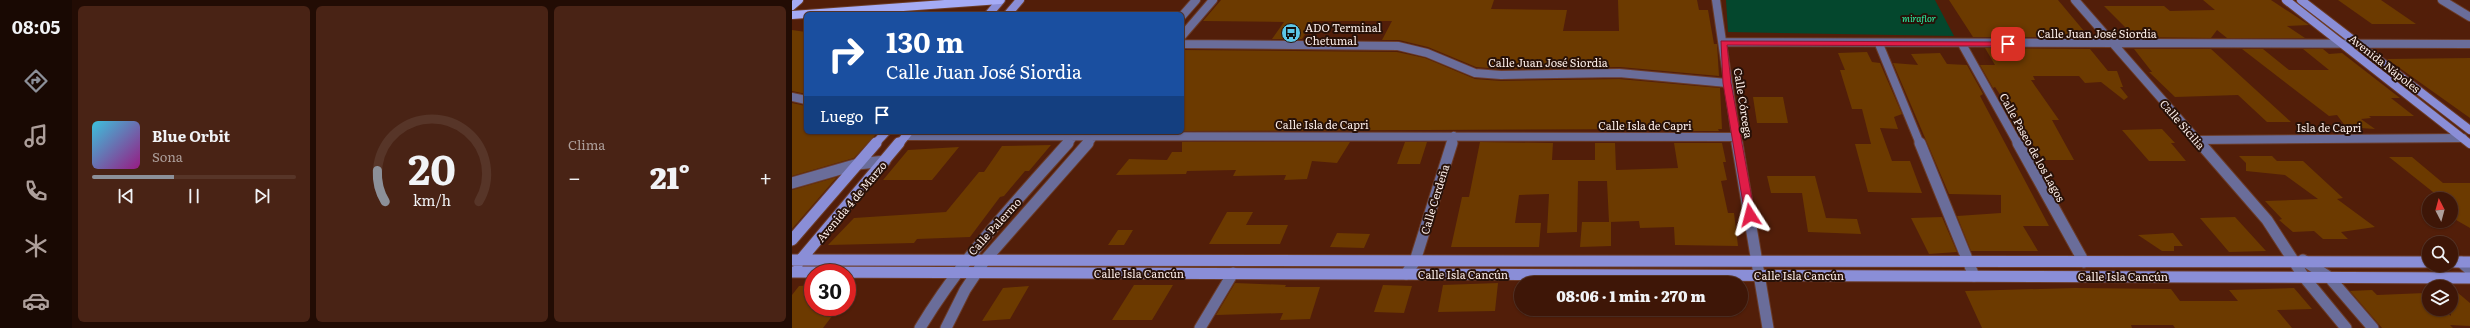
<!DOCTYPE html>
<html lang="es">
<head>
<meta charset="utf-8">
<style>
	body { margin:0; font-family:Literata,serif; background:#492315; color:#f1f3f6; height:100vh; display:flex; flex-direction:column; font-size:15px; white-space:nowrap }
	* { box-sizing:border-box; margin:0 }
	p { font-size:13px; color:#ad9f9b }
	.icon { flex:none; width:22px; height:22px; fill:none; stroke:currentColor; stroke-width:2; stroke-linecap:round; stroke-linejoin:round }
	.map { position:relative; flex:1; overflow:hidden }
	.sheet { display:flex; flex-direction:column; gap:6px; padding:6px; background:#220c04; width:720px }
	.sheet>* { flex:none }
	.hud { position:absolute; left:12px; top:12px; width:380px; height:122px; border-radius:6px; box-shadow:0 1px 3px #0004,0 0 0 1px #573528; background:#1a4fa0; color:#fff; overflow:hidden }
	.needle { width:26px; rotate:354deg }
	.fabs { position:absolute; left:1630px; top:192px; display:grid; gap:8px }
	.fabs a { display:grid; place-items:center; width:36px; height:36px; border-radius:50%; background:#3e1607; box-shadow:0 1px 3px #0004,0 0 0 1px #573528; font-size:20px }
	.speed { position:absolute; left:12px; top:264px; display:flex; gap:8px; font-size:20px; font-weight:700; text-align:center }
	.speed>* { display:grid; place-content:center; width:52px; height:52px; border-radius:50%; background:#3e1607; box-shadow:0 1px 3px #0004,0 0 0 1px #573528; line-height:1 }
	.speed .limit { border:6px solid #d22; background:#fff; color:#111 }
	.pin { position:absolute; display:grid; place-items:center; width:34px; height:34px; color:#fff; margin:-17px; border-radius:8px; box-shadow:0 2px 6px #0006 }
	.me { position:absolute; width:44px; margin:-22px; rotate:351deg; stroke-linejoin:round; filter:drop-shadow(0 0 3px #0008) }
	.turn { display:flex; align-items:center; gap:14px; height:84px; padding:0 16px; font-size:18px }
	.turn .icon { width:52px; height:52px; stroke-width:2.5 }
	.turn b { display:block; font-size:28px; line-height:34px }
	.then { display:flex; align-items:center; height:38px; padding:0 16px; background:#0003; gap:8px; font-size:15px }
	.big { font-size:30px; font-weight:800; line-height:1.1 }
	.sheet .card { flex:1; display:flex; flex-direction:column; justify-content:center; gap:6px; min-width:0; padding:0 14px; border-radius:6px; background:#492315 }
	.sheet .dial { align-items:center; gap:0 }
	.dial svg { height:104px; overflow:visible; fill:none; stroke:#573528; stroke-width:7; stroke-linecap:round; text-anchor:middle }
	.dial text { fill:#f1f3f6; stroke:none }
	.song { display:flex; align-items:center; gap:12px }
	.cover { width:48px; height:48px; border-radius:6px; background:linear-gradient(135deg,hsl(190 70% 55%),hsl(310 70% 35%)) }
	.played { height:4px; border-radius:2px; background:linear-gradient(90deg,#8c9099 40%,#573528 40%) }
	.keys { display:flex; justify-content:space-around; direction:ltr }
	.heat { display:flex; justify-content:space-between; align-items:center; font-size:22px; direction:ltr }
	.sheet .tiles { flex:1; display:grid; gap:6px; grid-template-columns:repeat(3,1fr) }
	.trip { position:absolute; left:722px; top:276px; width:234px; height:40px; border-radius:20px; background:#3e1607; box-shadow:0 1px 3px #0004,0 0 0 1px #573528; font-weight:800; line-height:40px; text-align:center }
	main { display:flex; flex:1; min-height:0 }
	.menu { display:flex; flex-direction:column; width:72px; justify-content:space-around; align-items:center; background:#190903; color:#ad9f9b }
	.menu .icon { width:28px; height:28px }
	.menu .selected { color:#8c9099 }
	.menu b { font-size:18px; color:#f1f3f6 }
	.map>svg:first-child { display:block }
	.green { fill:#04472d }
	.building { fill:#6c3a00 }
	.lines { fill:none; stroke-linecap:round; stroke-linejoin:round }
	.street-far1-casing { stroke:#6a3b28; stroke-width:10 }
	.street-casing { stroke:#6a3b28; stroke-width:13 }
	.secondary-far1-casing { stroke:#6a3b28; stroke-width:10 }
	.secondary-casing { stroke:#6a3b28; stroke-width:13 }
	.primary-casing { stroke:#6a3b28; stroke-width:10 }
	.street-far1 { stroke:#6a6d9a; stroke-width:8 }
	.street { stroke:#6a6d9a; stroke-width:11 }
	.secondary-far1 { stroke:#8a8ed7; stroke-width:8 }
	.secondary { stroke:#8a8ed7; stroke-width:11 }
	.primary { stroke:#a5abf5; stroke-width:8 }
	.route { fill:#e11d48; stroke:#92132f }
	.labels { text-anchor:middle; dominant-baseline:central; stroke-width:4; stroke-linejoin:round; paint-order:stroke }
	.far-park-label { font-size:9px; font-style:italic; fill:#2af8a9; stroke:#281108 }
	.poi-label { font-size:11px; fill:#fceee9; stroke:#281108; text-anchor:start }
	.street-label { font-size:11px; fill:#fceee9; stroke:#281108 }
</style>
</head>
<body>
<main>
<nav class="menu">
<b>08:05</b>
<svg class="icon selected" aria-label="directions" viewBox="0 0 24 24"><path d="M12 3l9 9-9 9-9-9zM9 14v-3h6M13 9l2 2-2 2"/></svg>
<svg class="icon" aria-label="music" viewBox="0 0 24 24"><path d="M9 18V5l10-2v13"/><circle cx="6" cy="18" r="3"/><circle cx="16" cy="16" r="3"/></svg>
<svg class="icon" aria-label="phone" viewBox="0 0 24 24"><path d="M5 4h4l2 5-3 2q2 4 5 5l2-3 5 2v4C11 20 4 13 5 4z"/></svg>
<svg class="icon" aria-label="climate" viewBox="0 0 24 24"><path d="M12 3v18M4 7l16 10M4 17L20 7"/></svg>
<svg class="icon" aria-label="car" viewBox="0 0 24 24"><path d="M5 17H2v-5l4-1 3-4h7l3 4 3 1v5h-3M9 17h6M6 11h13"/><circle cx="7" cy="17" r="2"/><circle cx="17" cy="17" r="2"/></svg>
</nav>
<section class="sheet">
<div class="tiles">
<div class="card">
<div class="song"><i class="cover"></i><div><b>Blue Orbit</b><p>Sona</p></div></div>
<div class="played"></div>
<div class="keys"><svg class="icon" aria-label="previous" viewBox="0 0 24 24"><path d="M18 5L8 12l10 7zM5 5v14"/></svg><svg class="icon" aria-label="pause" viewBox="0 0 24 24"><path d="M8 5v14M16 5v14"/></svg><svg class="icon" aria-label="next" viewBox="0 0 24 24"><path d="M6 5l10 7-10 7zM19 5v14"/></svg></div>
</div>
<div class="card dial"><svg viewBox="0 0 100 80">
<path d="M14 69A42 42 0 1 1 86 69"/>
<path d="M14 69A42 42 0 0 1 8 45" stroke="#8c9099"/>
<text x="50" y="56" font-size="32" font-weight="700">20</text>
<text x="50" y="72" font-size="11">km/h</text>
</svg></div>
<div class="card"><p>Clima</p>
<div class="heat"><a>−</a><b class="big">21°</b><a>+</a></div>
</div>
</div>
</section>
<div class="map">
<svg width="1678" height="328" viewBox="0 0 1678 328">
	<rect width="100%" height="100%" fill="#521e09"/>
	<path class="green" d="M934,0H1143L1162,36L936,32Z"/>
	<path class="building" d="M429,0H702L699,9L775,10L771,31H827L826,0H905L907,10H916L922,44H925L927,76L828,67L709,69L684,67L636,47L607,40H590L600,21H521L510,39H480L492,22L411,21Z
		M1157,0H1266L1297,37H1181Z
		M1411,0H1479L1517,25L1495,26L1513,38H1435L1425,30L1419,38L1333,37L1329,33H1339L1312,6H1372L1378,11L1423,10Z
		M1546,0H1589L1624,24H1580Z
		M0,30L14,32V94L0,91Z
		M1193,48L1298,49L1316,71H1325L1331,87H1328L1336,97L1332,100L1309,82L1293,83L1287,76H1241L1243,80H1239L1267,120H1260L1282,160H1251L1203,87L1201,88L1188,65H1203Z
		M1342,49H1419L1499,122H1475L1446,95L1383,97L1357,72H1360Z
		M1450,49H1471L1497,70H1537L1511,49H1531L1537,54L1550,53L1608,98H1599L1622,116H1577L1579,118L1569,119L1583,129L1554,127L1545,115L1537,116Z
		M390,50L605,52L633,58L683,79L709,81L827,79L928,88L930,129H926L927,131H880V129L390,131Z
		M1075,52L1080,62L1088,63L1110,114L1102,117L1106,129L1088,128L1100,161H1118L1130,193L1076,192L1063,144H1079L1070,109H1060L1048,70H1053L1046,53Z
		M1148,53L1155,64L1175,65L1191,94L1188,96L1257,226H1231L1246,251H1179L1165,216L1209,213V195L1157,194L1101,63L1126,65L1119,54Z
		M1678,58V118L1595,59Z
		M961,97H991L996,123H965Z
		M0,103L14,106V132H86L62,158L0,176Z
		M1370,129L1383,143H1379L1394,161H1357L1330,130Z
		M390,142H558L545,163L520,161L515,179L492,180L494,175L441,176L444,170L395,171L394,174L324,175L337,159L375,160L380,152H390Z
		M613,142H635L628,164H605Z
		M688,142L761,143L760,160H803V143H823L824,170L886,168L882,143H930L934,162H931L935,180L929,181L936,213H942L946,246L883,245L882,227L848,228L847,221L817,222L815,181H786L785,232L755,233L757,194L727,195L723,223H749L747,247H659L670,197H677Z
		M259,145L237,171H233L212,196L208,197L178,237L125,239L122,243L36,245L62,218L154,212L187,172H192L210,146Z
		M167,147L140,180H91L116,150Z
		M1447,156H1480L1485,161H1511L1551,198L1545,199L1583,227L1549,232L1556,239H1531L1522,231L1501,232L1487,220L1490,219L1473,201L1526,199L1493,175L1454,171V163Z
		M1597,157H1620L1651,183H1678V228L1659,217V196H1646Z
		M975,176H1023L1034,218L1065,219L1069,234L1016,232L1010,193H979Z
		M45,177L0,229V190Z
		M435,212H461L454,225H496L488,244H417Z
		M1150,217L1165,252L1137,254L1119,218Z
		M1443,217L1474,251L1437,252L1408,218Z
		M790,222H819V246L788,247Z
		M326,230H341L332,245H316Z
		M545,233L578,234L572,248L538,247Z
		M1381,233L1391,246H1382V251H1370L1346,235Z
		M443,283L494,285L493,287H528L518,319L488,320L491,313L424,315Z
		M706,283L703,311L646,312L651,285Z
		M21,285V307H47L31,328H0V295L7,286Z
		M342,285H381L360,320H320Z
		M591,285L620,286L612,313L582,312Z
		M237,286L218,319L190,321L211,288Z
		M1659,287L1678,303V326L1658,325L1661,328H1590L1558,291L1580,290L1585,295L1633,293L1637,296V309H1651L1659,316Z
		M1283,288L1379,289L1388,301H1446L1437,290L1502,288L1520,309L1485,310L1500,328H1383L1381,325H1339L1340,328H1190L1173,291Z"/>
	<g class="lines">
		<defs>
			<path id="street-far1" d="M924,0L945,144
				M1283,0L1409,144
				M1650,0L1678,17
				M390,16L404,0
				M390,36L421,0
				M931,42L1678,44
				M390,44L606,46L635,53L683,73L709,75L827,73L935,83
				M1087,44L1128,144
				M1170,44L1226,144
				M0,97L14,100
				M114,136L945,137
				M1404,140L1671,138
				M275,144L285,133
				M295,144L305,133
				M659,144L662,136"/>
			<path id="street" d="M945,143L976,328
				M1128,143L1182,276
				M1226,143L1292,262
				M1408,143L1475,220L1512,277L1554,328
				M0,183L66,164L93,161
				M1511,260L1537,277L1581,328
				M1669,262L1678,270
				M614,274L623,261L660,143
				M128,328C169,260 223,202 276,143
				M154,328L173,290L193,260L296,143
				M408,328L441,273"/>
			<path id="secondary-far1" d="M1494,0L1678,144
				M1509,0L1678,130
				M197,14L209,0
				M216,14L228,0
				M83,144L94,132
				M107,144L117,132"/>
			<path id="secondary" d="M0,240L84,143
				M0,260L1637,262
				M1659,262H1678
				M6,263L107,143
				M0,272L1678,278"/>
			<path id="primary" d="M0,6L7,0
				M0,15L208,0"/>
		</defs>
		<use href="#street-far1" class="street-far1-casing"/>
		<use href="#street" class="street-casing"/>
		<use href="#secondary-far1" class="secondary-far1-casing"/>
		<use href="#secondary" class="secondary-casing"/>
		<use href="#primary" class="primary-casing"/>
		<use href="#street-far1" class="street-far1"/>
		<use href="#street" class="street"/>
		<use href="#secondary-far1" class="secondary-far1"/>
		<use href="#secondary" class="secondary"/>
		<use href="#primary" class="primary"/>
	</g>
	<path class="route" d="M929,41L1216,42L1220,44L1216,46L935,45L939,83L963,215L958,218L953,215L931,83Z"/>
	<defs>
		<symbol id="bus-disc" viewBox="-11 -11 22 22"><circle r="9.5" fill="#5cc7e8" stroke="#281108"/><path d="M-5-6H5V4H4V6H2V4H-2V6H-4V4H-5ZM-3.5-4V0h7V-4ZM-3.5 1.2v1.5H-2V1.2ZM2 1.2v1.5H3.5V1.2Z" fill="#111"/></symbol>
	</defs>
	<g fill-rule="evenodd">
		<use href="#bus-disc" x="488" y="22" width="22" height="22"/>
	</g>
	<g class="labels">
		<g class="far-park-label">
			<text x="1127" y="18">miraflor</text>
		</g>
		<g class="poi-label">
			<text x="513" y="27">ADO Terminal<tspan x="513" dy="13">Chetumal</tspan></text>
		</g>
		<g class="street-label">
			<text x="1305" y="33">Calle Juan José Siordia</text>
			<text x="756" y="62">Calle Juan José Siordia</text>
			<text transform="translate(1593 63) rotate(38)">Avenida Nápoles</text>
			<text transform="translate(952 103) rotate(81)">Calle Córcega</text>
			<text x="530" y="124">Calle Isla de Capri</text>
			<text transform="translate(1391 124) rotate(49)">Calle Sicilia</text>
			<text x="853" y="125">Calle Isla de Capri</text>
			<text x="1537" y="127">Isla de Capri</text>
			<text transform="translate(1241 147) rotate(61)">Calle Paseo de los Lagos</text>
			<text transform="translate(642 199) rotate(-73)">Calle Cerdeña</text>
			<text transform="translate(59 201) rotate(-50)">Avenida 4 de Marzo</text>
			<text transform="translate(202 226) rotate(-48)">Calle Palermo</text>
			<text x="347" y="273">Calle Isla Cancún</text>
			<text x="671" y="274">Calle Isla Cancún</text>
			<text x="1007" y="275">Calle Isla Cancún</text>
			<text x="1331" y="276">Calle Isla Cancún</text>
		</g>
	</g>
</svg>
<div class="fabs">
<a><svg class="needle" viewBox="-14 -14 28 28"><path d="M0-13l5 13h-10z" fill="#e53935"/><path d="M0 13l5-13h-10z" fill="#ad9f9b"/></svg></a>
<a><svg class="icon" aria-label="search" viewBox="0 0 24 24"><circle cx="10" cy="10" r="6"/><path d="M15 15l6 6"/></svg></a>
<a><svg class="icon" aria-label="layers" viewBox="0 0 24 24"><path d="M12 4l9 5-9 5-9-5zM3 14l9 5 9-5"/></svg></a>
</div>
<div class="speed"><div class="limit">30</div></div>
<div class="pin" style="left:1216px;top:44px;background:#d93025"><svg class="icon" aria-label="arrive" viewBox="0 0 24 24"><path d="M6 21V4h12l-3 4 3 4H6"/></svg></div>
<svg class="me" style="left:958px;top:215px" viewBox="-20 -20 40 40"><path d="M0-17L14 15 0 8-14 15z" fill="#e11d48" stroke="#fff" stroke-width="4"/></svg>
<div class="trip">08:06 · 1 min · 270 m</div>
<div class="hud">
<div class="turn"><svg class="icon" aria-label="right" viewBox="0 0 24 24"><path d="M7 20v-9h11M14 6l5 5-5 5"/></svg><div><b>130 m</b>Calle Juan José Siordia</div></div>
<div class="then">Luego<svg class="icon" aria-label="arrive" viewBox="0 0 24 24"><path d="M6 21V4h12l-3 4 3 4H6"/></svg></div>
</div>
</div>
</main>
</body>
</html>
